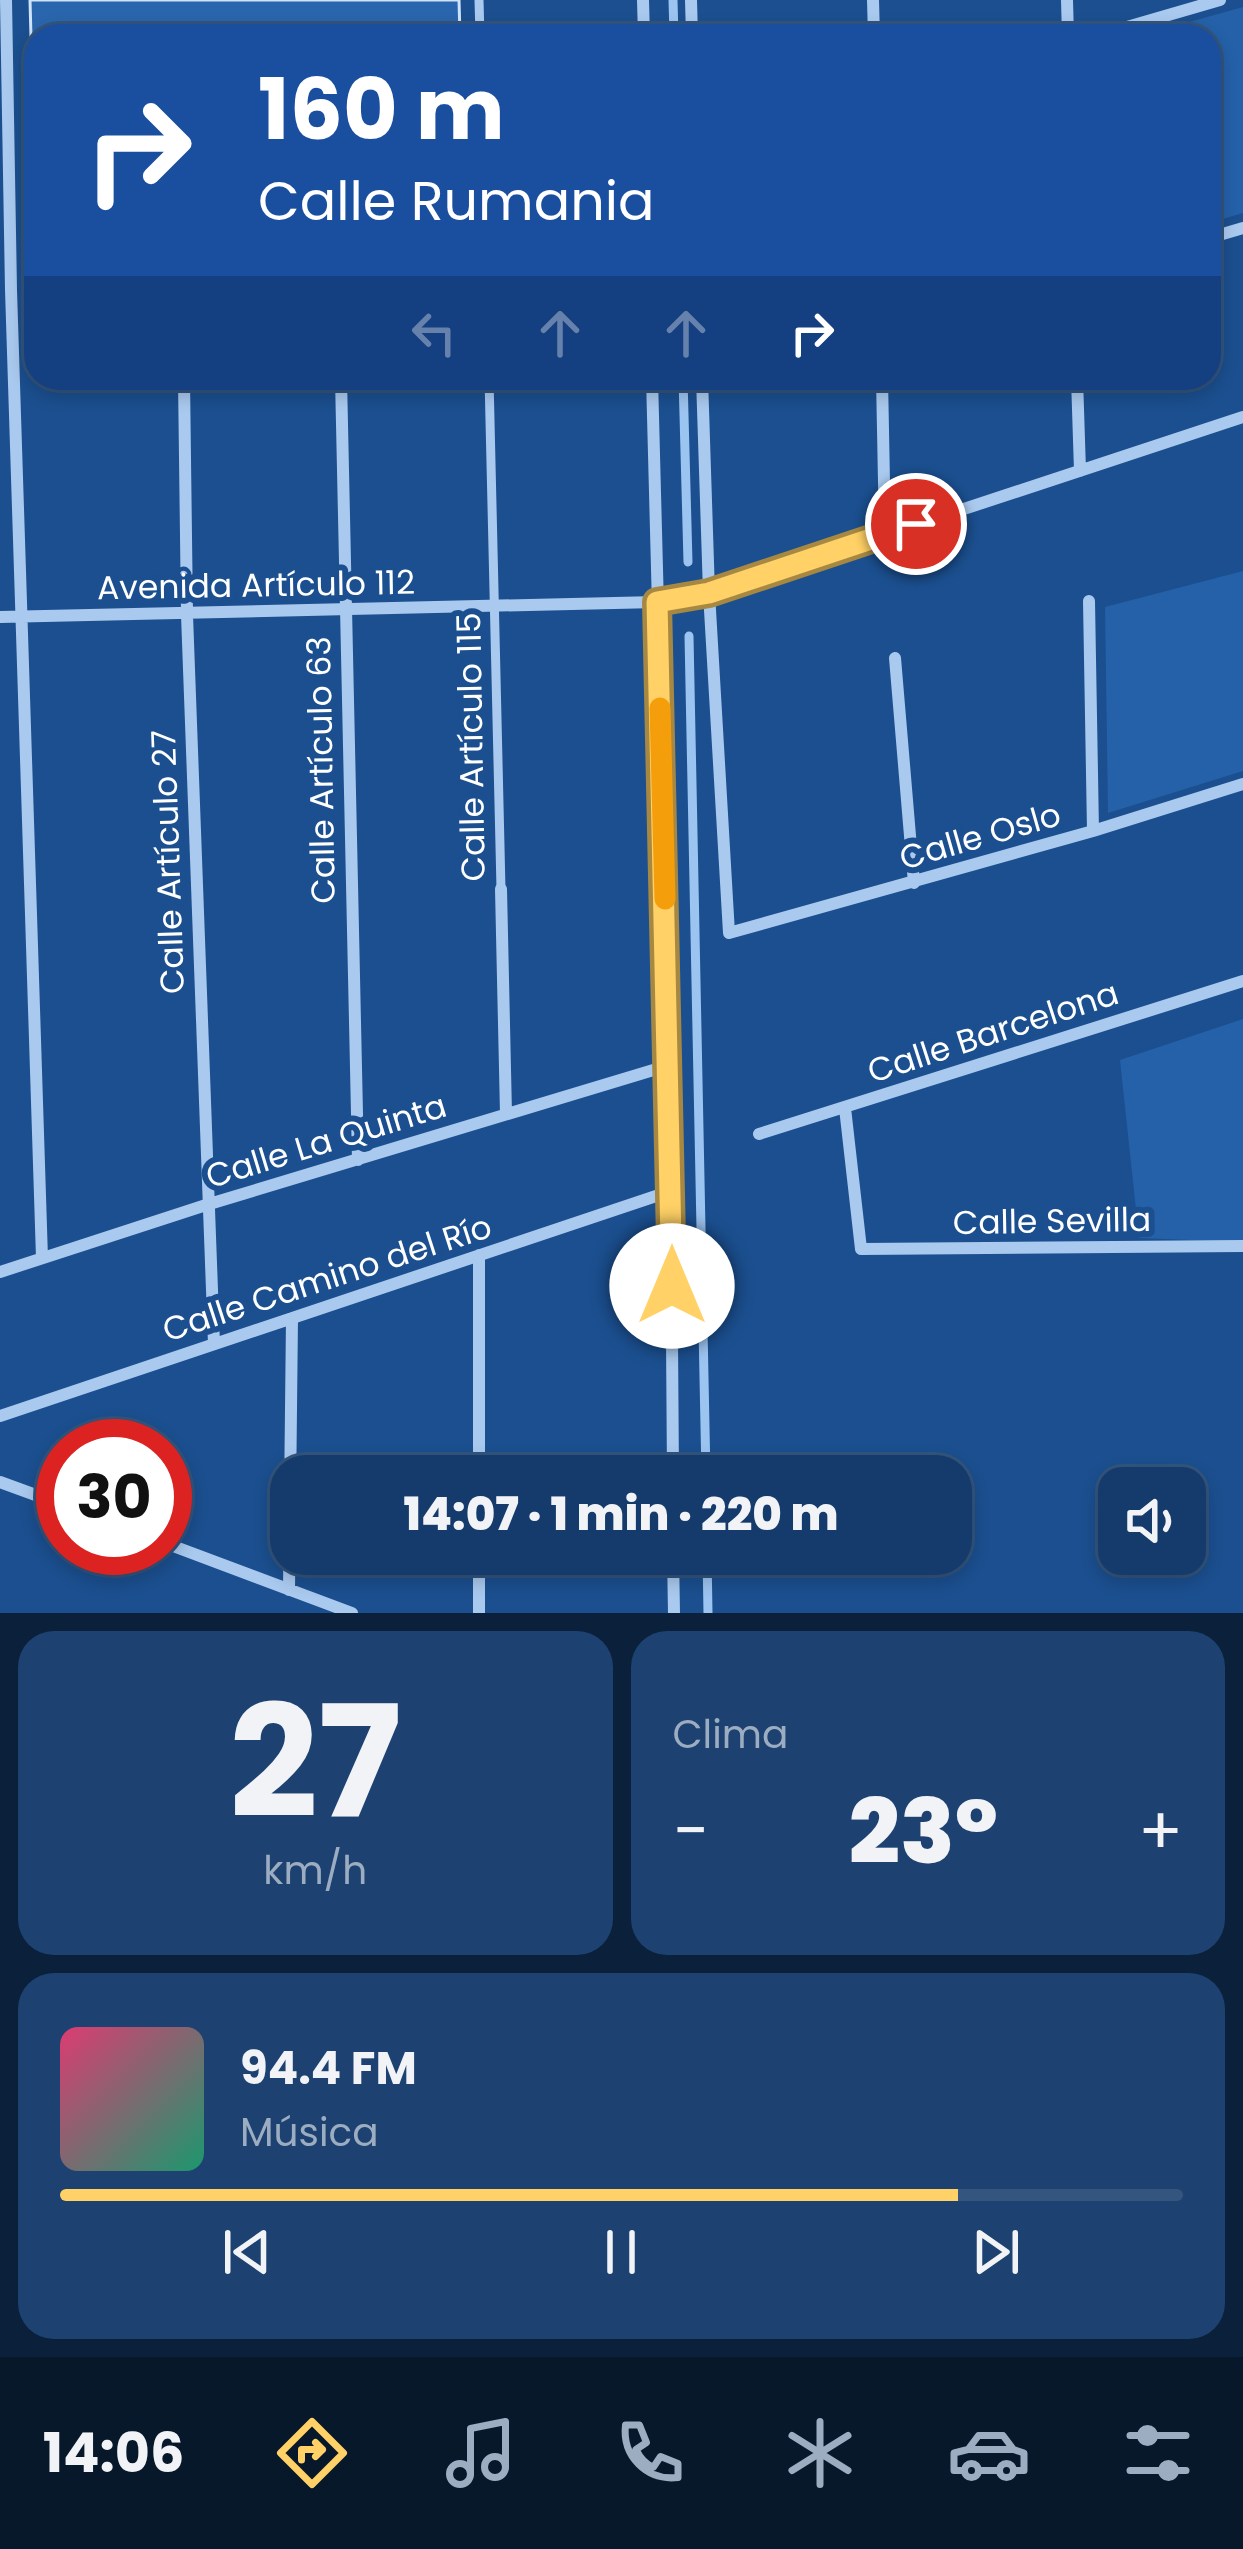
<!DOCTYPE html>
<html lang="es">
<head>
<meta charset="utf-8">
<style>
	body { margin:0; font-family:Poppins,sans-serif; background:#1d4271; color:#f1f3f6; height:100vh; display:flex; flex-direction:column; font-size:45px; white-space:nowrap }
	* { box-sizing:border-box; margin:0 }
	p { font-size:39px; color:#9dadc1 }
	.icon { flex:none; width:66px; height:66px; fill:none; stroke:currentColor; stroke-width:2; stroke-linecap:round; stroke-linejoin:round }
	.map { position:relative; height:1613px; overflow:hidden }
	.sheet { display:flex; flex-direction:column; gap:18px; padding:18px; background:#0b203b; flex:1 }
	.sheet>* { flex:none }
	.banner { position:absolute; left:24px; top:24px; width:1197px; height:366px; border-radius:36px; box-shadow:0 6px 18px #0003,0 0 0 3px #33557e; background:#1a4fa0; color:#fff; overflow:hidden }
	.tools { position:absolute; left:1098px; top:1467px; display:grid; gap:24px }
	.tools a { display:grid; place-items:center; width:108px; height:108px; border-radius:24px; background:#143b6b; box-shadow:0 6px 18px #0003,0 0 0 3px #33557e; font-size:60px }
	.speed { position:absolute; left:36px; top:1419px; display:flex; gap:24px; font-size:60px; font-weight:700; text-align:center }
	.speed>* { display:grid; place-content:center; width:156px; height:156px; border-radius:50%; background:#143b6b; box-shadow:0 6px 18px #0003,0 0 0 3px #33557e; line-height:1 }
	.speed .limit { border:18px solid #d22; background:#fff; color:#111 }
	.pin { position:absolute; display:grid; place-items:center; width:102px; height:102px; color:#fff; margin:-51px; border:6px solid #fff; border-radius:50%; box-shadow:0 3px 12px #0007 }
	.me { position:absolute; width:132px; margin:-66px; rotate:0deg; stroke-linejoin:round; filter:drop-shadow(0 0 9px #0008) }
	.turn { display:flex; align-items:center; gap:42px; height:252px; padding:0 36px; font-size:54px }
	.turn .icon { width:156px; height:156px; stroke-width:2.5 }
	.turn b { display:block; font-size:84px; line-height:102px }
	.lanes { display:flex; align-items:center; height:114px; padding:0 36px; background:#0003; justify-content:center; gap:60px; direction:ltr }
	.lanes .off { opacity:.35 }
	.big { font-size:90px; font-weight:800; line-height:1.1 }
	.sheet .card { flex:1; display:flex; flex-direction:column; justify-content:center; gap:18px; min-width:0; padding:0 42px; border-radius:36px; background:#1d4271 }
	.sheet .dial { align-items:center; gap:0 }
	.dial b { font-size:156px; line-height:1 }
	.song { display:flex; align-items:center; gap:36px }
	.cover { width:144px; height:144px; border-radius:18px; background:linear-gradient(135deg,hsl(340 70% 55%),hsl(160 70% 35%)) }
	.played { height:12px; border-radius:6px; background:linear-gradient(90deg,#ffd166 80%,#33557e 80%) }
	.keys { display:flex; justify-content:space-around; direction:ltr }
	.heat { display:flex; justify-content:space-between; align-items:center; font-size:66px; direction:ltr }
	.sheet .tiles { flex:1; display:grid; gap:18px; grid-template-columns:1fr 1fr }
	.card:last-child { grid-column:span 2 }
	.trip { position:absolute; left:270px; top:1455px; width:702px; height:120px; border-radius:36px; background:#143b6b; box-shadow:0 6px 18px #0003,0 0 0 3px #33557e; font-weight:800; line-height:120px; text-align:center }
	.dock { display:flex; height:192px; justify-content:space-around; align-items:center; background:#08182b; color:#9dadc1 }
	.dock .icon { width:84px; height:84px }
	.dock .selected { color:#ffd166 }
	.dock b { font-size:54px; color:#f1f3f6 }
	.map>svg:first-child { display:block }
	.green { fill:#2461a8 }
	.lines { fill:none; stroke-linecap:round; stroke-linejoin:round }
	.stream { stroke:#9cc4f0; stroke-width:9 }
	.building { fill:#2a66ad; stroke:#cfe3fa; stroke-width:3 }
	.service { stroke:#a9c9ee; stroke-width:9 }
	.minor { stroke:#a9c9ee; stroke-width:12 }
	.route-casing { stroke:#a68842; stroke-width:30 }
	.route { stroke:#ffd166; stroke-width:21 }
	.slow { stroke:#f59e0b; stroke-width:21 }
	.labels { text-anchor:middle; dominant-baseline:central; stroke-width:12; stroke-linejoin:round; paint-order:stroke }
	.street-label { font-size:33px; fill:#fff; stroke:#1b4f8f }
</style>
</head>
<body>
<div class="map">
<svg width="1243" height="1613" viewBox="0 0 1243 1613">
	<rect width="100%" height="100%" fill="#1b4f8f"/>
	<path class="green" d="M1243,7V213L1209,223V36H1139Z
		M1243,571V771L1108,813L1105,607Z
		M1243,1019V1242L1139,1238L1120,1060Z"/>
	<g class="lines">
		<path class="stream" d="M673,0L674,36
			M683,378L688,562
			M689,636L706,1476
			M707,1554L708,1613"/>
	</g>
	<path class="building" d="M30,0H459L460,36H36V225Z"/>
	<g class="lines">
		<path class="service" d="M479,0L480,36
			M489,378L501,889"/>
		<path class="minor" d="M6,0L11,290L42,1258
			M643,0L644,36
			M691,0L692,36
			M873,0L874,36
			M1067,0L1068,36
			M1096,36L1220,0
			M1209,238L1243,228
			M341,378L358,1160
			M652,378L670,1065L673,1476
			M702,378L709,593L729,933L1093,831L1243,784
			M882,378L885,534
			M1077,378L1080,471
			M184,379L187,615L214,1344
			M1089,601L1093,831
			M0,617L657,602L709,593L1243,417
			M895,658L914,883
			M501,889L506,1114
			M845,1108L861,1249L1243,1246
			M759,1134L1243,981
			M0,1272L206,1205L670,1065
			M0,1416L671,1191
			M479,1476V1255
			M0,1482L63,1505
			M165,1543L352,1613
			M673,1554L674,1613
			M289,1590L292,1318
			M479,1613V1554"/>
	</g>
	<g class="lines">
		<defs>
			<path id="route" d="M672,1286L657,602L709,593L916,524"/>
		</defs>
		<use href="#route" class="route-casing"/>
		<use href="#route" class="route"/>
		<path class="slow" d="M660,708L665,899"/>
	</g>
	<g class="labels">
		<g class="street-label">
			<text transform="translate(256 585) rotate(-1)">Avenida Artículo 112</text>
			<text transform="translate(471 747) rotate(-91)">Calle Artículo 115</text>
			<text transform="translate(321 770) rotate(-91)">Calle Artículo 63</text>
			<text transform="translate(980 836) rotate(-16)">Calle Oslo</text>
			<text transform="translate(168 862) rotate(-92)">Calle Artículo 27</text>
			<text transform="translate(993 1032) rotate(-18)">Calle Barcelona</text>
			<text transform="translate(326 1141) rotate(-17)">Calle La Quinta</text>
			<text transform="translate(1052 1221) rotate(-1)">Calle Sevilla</text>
			<text transform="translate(327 1278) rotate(-18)">Calle Camino del Río</text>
		</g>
	</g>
</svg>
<div class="tools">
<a><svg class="icon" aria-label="sound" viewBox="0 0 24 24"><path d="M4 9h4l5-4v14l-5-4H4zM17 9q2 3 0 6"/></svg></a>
</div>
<div class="speed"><div class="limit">30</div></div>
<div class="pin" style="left:916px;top:524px;background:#d93025"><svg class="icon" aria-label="arrive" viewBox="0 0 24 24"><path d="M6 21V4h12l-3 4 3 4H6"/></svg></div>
<svg class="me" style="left:672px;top:1286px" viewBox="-20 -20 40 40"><circle r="19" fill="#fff"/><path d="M0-13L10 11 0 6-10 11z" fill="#ffd166"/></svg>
<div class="trip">14:07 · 1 min · 220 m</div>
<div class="banner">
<div class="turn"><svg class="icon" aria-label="right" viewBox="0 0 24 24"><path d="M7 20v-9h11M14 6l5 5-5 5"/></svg><div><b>160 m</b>Calle Rumania</div></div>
<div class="lanes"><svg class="icon off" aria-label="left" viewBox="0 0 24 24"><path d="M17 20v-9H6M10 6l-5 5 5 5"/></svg><svg class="icon off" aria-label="ahead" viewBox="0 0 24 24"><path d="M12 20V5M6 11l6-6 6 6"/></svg><svg class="icon off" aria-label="ahead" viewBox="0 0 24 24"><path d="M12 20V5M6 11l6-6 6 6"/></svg><svg class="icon" aria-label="right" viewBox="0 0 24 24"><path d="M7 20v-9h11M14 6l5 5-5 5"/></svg></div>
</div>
</div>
<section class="sheet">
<div class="tiles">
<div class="card dial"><b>27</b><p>km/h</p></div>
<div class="card"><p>Clima</p>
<div class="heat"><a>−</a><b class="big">23°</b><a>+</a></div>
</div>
<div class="card">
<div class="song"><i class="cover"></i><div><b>94.4 FM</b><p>Música</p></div></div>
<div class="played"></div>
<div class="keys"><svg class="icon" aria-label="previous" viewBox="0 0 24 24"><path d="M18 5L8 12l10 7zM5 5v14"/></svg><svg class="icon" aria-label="pause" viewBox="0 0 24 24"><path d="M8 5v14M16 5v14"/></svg><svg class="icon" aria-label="next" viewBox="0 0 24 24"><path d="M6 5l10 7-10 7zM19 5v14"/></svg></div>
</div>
</div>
</section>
<nav class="dock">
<b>14:06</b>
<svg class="icon selected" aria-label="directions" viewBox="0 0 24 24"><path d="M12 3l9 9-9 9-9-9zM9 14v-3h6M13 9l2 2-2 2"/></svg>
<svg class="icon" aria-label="music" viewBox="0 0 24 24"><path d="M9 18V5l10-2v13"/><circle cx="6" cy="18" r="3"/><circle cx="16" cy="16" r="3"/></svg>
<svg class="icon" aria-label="phone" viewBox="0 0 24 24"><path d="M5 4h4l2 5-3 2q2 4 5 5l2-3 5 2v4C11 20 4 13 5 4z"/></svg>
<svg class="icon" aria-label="climate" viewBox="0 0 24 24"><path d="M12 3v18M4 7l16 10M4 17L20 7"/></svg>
<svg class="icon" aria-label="car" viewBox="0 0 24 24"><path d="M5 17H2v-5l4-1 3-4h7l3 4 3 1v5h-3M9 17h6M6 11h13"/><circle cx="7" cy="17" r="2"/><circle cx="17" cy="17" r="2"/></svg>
<svg class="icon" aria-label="filters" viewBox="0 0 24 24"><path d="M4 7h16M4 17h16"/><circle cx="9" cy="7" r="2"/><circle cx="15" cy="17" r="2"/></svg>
</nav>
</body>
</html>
